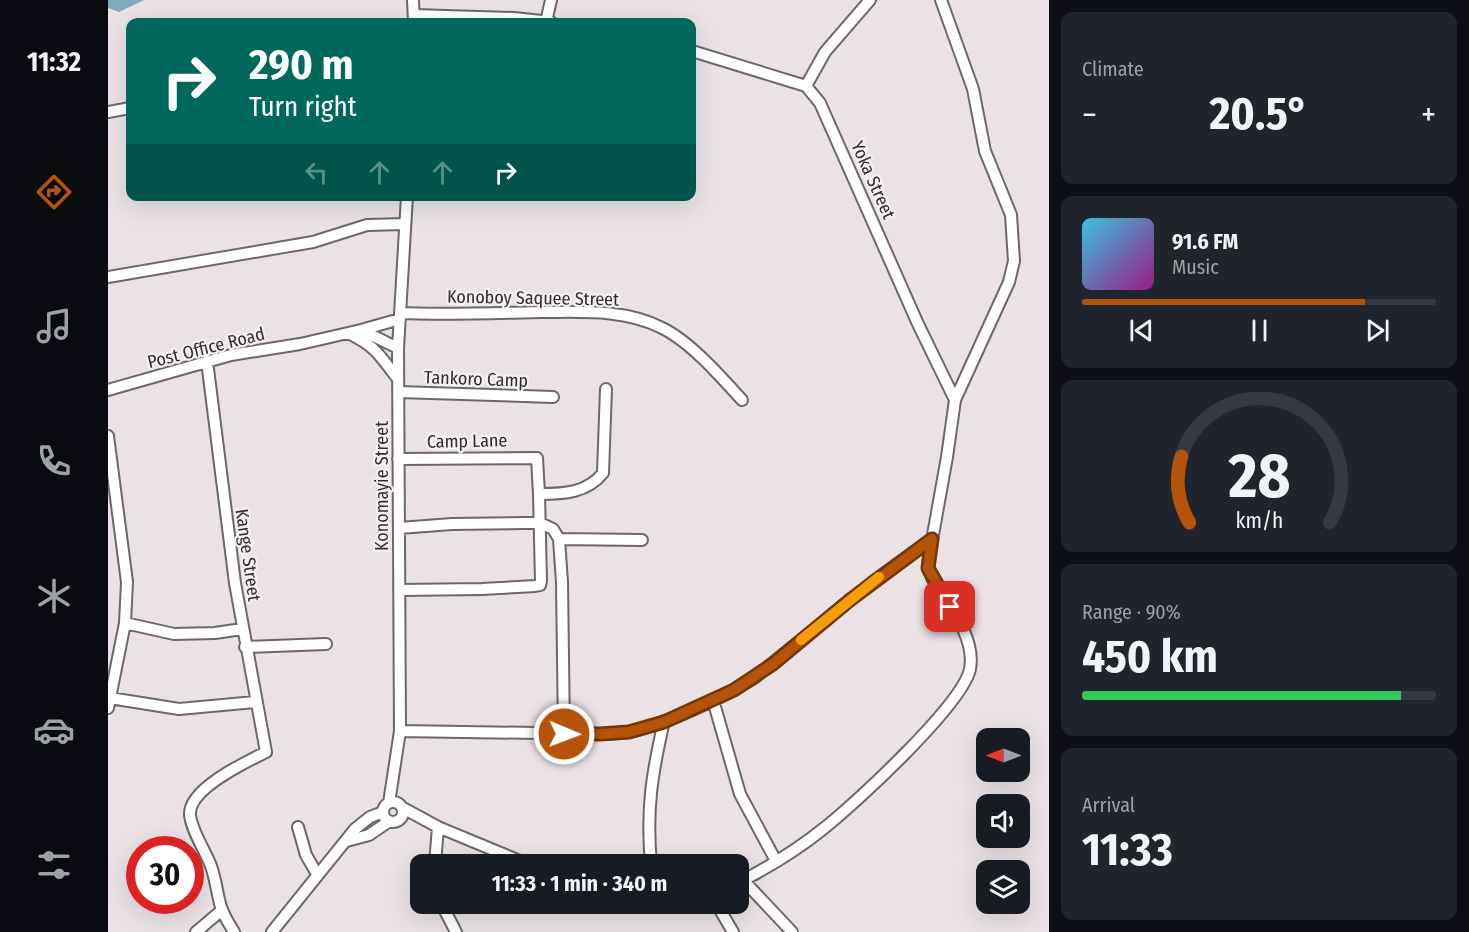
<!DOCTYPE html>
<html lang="en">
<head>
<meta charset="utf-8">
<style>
	body { margin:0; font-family:"Fira Sans Condensed",sans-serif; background:#20242c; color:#f1f3f6; height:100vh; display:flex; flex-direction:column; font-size:22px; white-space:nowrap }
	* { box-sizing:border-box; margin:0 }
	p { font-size:20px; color:#9ea1a6 }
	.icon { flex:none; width:33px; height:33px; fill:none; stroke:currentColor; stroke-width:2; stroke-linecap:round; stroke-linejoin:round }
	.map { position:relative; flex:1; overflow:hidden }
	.panel { display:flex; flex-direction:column; gap:12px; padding:12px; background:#0d0f14; width:420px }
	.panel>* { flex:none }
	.banner { position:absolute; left:18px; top:18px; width:570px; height:183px; border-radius:12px; box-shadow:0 6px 24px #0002; background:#00695c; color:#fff; overflow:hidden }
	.needle { width:39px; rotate:270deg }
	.controls { position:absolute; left:868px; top:728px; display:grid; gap:12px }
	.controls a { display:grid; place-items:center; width:54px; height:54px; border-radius:12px; background:#171b24; box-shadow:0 6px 24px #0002; font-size:30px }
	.speed { position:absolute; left:18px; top:836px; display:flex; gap:12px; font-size:30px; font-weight:700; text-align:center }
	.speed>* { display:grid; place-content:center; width:78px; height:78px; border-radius:50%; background:#171b24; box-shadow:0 6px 24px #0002; line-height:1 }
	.speed .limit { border:9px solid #d22; background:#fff; color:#111 }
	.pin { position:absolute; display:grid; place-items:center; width:51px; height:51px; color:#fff; margin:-26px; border-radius:12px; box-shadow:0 3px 9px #0006 }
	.me { position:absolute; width:66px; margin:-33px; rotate:91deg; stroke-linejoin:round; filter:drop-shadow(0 0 4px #0008) }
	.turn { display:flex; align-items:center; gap:21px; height:126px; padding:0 24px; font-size:27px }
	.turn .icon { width:78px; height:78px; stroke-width:2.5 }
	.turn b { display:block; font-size:42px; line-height:51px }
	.lanes { display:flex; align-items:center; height:57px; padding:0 24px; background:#0003; justify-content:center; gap:30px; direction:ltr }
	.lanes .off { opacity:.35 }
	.big { font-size:45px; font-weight:700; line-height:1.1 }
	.panel .tile { flex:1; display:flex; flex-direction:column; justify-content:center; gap:9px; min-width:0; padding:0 21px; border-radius:12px; background:#20242c }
	.panel .dial { align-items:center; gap:0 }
	.dial svg { height:156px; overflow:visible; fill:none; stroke:#363941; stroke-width:7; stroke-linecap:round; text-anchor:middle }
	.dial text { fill:#f1f3f6; stroke:none }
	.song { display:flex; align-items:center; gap:18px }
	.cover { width:72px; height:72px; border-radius:9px; background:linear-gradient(135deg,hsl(190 70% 55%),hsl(310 70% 35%)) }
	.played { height:6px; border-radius:3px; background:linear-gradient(90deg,#b45309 80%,#363941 80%) }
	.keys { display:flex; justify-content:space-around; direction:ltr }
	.heat { display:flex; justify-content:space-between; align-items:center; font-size:33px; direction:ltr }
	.charge { height:9px; border-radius:4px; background:linear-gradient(90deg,#34c759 90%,#363941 0) }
	.trip { position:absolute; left:302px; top:854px; width:339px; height:60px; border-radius:12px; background:#171b24; box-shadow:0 6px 24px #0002; font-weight:700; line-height:60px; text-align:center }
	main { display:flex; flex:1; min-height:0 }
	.menu { display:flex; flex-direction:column; width:108px; justify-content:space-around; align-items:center; background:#090b0e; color:#9ea1a6 }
	.menu .icon { width:42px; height:42px }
	.menu .on { color:#b45309 }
	.menu b { font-size:27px; color:#f1f3f6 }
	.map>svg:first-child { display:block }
	.water { fill:#81a9bc }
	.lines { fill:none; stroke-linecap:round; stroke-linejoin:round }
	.street-casing { stroke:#6e676a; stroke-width:14 }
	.street { stroke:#fff; stroke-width:10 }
	.route-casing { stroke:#753606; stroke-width:15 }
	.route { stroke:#b45309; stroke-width:10 }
	.slow { stroke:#f59e0b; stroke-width:10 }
	.labels { text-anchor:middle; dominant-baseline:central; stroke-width:4.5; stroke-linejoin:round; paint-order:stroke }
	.street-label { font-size:18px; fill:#302d2e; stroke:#f7f0f2 }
</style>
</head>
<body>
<main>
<nav class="menu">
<b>11:32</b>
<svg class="icon on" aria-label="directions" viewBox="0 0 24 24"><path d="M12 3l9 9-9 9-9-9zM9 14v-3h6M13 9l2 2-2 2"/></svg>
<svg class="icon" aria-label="music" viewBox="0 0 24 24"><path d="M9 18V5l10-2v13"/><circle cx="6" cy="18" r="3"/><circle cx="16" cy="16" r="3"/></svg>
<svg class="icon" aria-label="phone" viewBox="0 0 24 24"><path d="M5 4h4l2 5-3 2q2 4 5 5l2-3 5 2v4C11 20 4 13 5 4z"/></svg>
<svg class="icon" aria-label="climate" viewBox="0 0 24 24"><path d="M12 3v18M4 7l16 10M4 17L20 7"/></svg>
<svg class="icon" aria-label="car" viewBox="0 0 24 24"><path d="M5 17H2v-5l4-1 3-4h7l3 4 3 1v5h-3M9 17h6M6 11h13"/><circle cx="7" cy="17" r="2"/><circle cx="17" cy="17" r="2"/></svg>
<svg class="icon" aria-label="filters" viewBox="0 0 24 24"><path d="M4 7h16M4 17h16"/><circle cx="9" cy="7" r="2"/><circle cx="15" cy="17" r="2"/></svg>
</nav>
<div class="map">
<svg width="941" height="932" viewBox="0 0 941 932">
	<rect width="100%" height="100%" fill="#eae2e5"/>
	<path class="water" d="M0,0H36L11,12L0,8Z"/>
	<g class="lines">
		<defs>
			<path id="street" d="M305,0L306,22
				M306,15L406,18L443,22
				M438,22L443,0
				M584,51L698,86L712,103L810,324L847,400
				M698,86L717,52L762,0
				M0,112L22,108
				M0,277L205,242L259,225L297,224
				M292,313C339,315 387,313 435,312C474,312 516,309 552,327C581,340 613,377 634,400
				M253,330L290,348
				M240,333C269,347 271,355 290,379
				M99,361L127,583L158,752C138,762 80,789 82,815C84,832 97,850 103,866C108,880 109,894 113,907C116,916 121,924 126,932
				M0,390L123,355L192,344L253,330L292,319
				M290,392L445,397
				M0,436L19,582L17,623L0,708
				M290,459L429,458L431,494L433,581L432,585L427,586L374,589L291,590
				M431,494C456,494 479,493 495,473L498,389
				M291,528L344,524L417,523H432L445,529L451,539L454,582L456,733
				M451,539L534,540
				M17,623L66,634L107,633L134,629
				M137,647L218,644
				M2,698L71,709L147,702
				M605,700L632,794L668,861
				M292,731L492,734C501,734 511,733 520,732C557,725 614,698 646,678L767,580L824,539
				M275 812a10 10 0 1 1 20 0a10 10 0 1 1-20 0Z
				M281,803L292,731L290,348L299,196
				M295,808L330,827L419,864
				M190,827L198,855L209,874
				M239,841L261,835L280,822
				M327,864L330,827
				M543,864C538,809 544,774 556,721
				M635,880L684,932
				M630,883C659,868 689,850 715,829C747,804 855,704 862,669C868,637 840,604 824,578L820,568L821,557L839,457L847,400L901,282L906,261L903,215L877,151L865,89L833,0
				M333,903L348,932
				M608,903L625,932
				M88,932L114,910
				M164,932L247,829L262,817L275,812"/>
		</defs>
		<use href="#street" class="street-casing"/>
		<use href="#street" class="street"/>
	</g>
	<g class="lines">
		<defs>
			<path id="route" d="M456,734H492L521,732L556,722L626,690L665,664L742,600L824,539L820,568L842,607"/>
		</defs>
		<use href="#route" class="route-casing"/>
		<use href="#route" class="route"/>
		<path class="slow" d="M693,640L771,577"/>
	</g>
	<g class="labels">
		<g class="street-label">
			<text transform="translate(765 180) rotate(66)">Yoka Street</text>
			<text transform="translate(425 298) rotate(1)">Konoboy Saquee Street</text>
			<text transform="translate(98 348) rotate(-14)">Post Office Road</text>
			<text transform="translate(368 379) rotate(2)">Tankoro Camp</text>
			<text transform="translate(359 441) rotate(-1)">Camp Lane</text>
			<text transform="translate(274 486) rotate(-90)">Konomayie Street</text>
			<text transform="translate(140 555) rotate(82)">Kange Street</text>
		</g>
	</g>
</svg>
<div class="controls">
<a><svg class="needle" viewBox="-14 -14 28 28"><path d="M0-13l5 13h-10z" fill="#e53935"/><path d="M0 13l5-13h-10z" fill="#9ea1a6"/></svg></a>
<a><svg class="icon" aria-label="sound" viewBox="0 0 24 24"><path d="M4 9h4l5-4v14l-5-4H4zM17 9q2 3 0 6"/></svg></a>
<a><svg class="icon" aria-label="layers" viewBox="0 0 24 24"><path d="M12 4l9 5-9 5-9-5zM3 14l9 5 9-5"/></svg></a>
</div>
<div class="speed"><div class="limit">30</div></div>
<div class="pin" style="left:842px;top:607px;background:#d93025"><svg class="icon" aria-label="arrive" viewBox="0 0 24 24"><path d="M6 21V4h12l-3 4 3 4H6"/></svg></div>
<svg class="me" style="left:456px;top:734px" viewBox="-20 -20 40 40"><circle r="17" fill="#b45309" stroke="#fff" stroke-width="3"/><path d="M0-11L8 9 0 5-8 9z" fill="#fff"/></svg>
<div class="trip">11:33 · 1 min · 340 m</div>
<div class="banner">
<div class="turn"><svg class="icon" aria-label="right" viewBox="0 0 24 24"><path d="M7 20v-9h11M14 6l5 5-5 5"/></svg><div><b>290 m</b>Turn right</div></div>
<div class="lanes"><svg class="icon off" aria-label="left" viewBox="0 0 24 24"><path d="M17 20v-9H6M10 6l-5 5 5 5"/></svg><svg class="icon off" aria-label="ahead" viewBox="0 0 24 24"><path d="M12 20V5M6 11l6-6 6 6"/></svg><svg class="icon off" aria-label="ahead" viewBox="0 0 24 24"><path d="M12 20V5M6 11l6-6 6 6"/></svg><svg class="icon" aria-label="right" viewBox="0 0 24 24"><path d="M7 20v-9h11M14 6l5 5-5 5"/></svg></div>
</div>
</div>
<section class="panel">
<div class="tile"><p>Climate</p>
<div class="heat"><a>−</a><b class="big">20.5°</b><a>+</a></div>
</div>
<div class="tile">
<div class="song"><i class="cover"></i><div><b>91.6 FM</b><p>Music</p></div></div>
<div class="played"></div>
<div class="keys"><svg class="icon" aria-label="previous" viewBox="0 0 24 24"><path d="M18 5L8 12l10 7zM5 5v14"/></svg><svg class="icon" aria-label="pause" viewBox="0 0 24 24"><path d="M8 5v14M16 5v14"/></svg><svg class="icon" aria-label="next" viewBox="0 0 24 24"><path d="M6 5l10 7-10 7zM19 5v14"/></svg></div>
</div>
<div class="tile dial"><svg viewBox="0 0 100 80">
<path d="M14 69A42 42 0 1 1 86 69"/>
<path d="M14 69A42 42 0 0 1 10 35" stroke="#b45309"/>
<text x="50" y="56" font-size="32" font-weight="700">28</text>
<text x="50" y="72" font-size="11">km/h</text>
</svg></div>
<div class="tile"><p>Range · 90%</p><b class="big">450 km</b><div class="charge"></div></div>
<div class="tile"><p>Arrival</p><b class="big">11:33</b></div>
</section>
</main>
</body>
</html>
